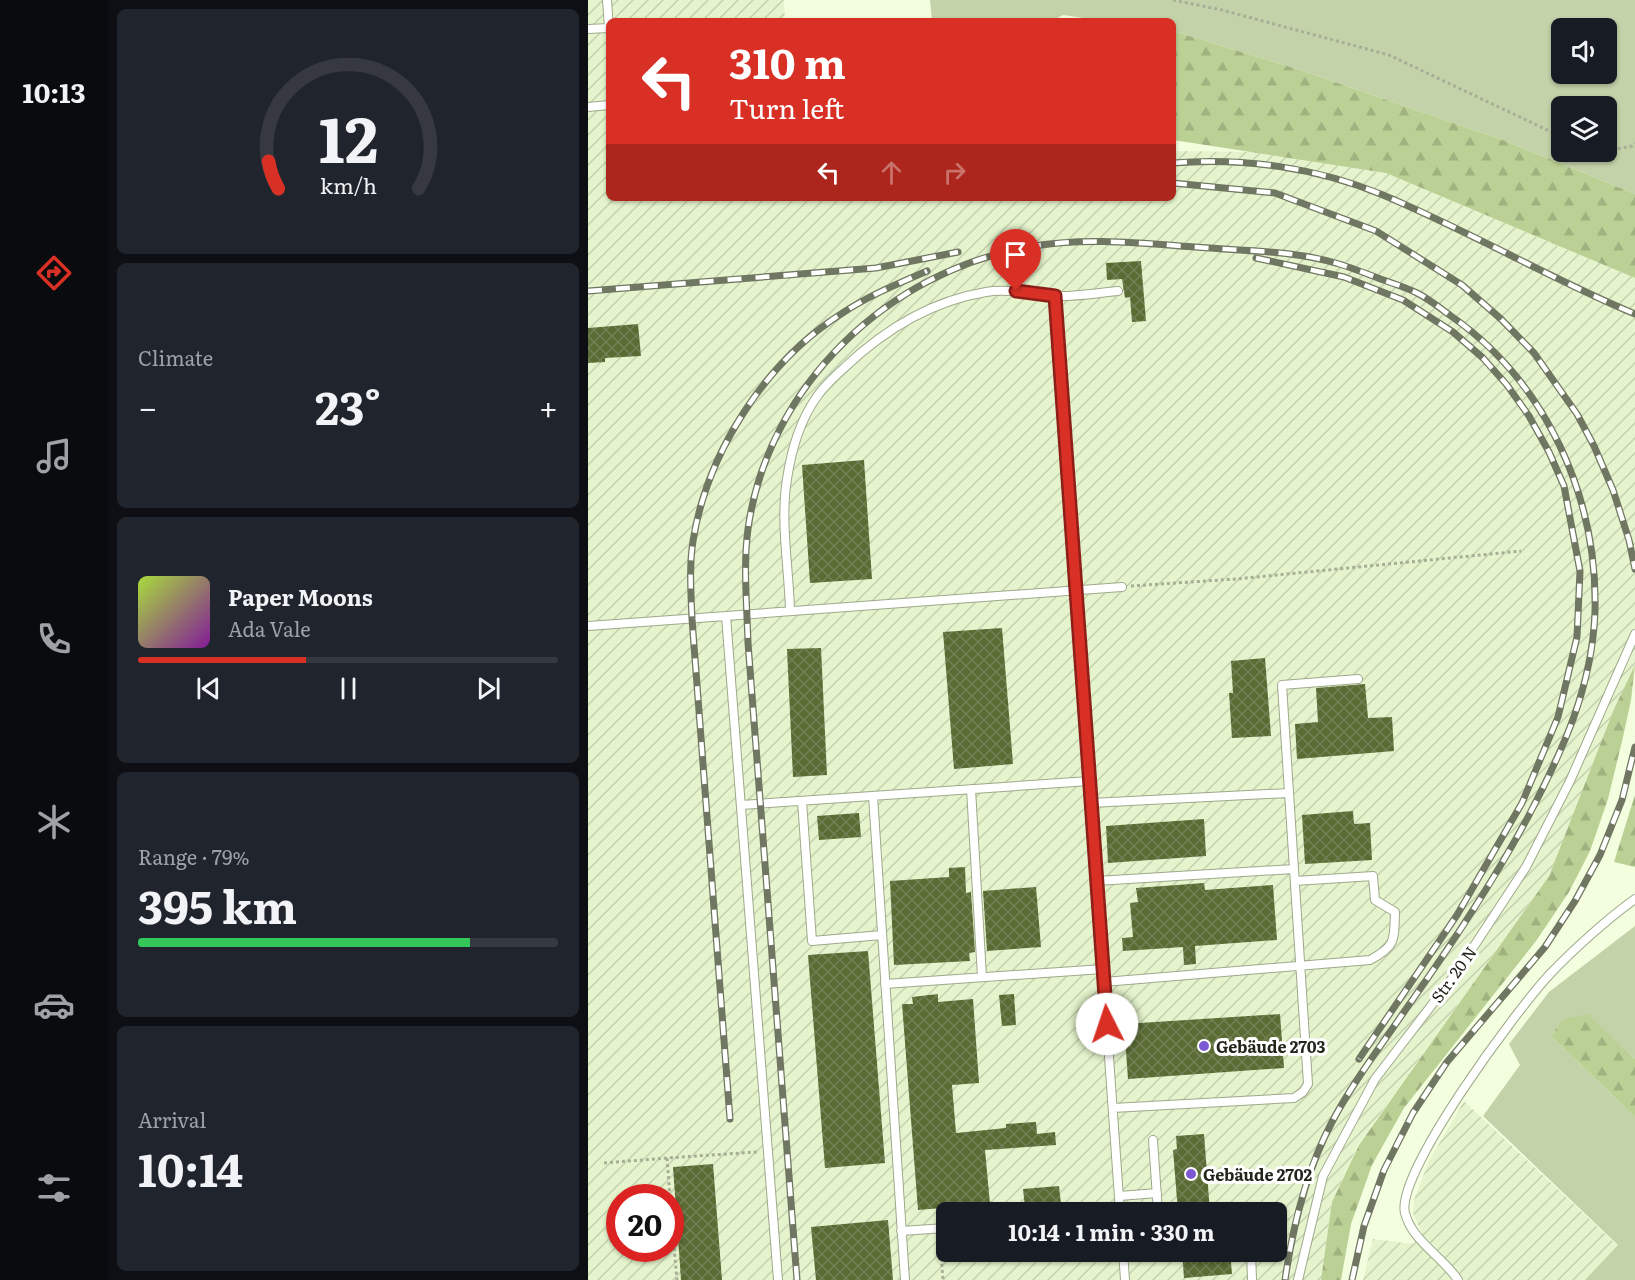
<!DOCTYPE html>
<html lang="en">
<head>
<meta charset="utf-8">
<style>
	body { margin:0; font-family:Literata,serif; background:#20242c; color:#f1f3f6; height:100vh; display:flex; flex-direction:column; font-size:22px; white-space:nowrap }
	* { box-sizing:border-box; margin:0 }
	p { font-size:20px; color:#9ea1a6 }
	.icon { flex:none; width:33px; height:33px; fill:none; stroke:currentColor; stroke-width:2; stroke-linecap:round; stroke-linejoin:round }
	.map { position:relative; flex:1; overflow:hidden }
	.sheet { display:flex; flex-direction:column; gap:9px; padding:9px; background:#0d0f14; width:480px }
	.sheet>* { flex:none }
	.top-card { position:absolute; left:18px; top:18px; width:570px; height:183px; border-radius:9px; box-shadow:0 2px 4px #0004; background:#d93025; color:#fff; overflow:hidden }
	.tools { position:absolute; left:963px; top:18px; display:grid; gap:12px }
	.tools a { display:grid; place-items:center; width:66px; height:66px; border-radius:9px; background:#171b24; box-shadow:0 2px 4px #0004; font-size:30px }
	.speed { position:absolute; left:18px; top:1184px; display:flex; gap:12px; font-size:30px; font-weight:700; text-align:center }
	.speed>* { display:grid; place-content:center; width:78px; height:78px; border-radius:50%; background:#171b24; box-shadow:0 2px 4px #0004; line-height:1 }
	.speed .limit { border:9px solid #d22; background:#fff; color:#111 }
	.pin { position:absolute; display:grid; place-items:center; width:51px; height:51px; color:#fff; margin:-62px -26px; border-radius:50% 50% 50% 0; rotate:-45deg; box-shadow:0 0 6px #0007 }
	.pin .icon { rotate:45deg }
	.me { position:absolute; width:66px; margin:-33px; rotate:356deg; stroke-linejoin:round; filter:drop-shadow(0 0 4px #0008) }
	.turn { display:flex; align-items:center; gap:21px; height:126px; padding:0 24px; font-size:27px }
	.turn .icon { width:78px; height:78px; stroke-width:2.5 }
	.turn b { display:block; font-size:42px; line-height:51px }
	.lanes { display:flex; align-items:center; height:57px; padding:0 24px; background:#0003; justify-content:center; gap:30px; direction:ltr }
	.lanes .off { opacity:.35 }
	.big { font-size:45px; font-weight:700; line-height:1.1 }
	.sheet .tile { flex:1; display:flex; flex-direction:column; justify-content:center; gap:9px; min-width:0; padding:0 21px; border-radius:9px; background:#20242c }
	.sheet .dial { align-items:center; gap:0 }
	.dial svg { height:156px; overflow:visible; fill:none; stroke:#363941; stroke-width:7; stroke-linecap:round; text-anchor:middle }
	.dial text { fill:#f1f3f6; stroke:none }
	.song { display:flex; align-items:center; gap:18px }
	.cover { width:72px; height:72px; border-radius:9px; background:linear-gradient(135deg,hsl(80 70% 55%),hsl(290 70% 35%)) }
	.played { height:6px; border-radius:3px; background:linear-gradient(90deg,#d93025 40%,#363941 40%) }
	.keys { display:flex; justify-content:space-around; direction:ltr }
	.heat { display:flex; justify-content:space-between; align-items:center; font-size:33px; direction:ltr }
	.charge { height:9px; border-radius:4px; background:linear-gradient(90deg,#34c759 79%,#363941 0) }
	.trip { position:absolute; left:348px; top:1202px; width:351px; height:60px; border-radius:9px; background:#171b24; box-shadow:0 2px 4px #0004; font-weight:700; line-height:60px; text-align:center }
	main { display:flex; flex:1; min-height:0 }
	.dock { display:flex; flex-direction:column; width:108px; justify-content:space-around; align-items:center; background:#090b0e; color:#9ea1a6 }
	.dock .icon { width:42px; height:42px }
	.dock .on { color:#d93025 }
	.dock b { font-size:27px; color:#f1f3f6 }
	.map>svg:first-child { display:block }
	.industrial { fill:url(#industrial-furrows); fill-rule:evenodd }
	.green { fill:#c3d2a9; fill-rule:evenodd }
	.forest { fill:url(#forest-firs) }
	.building { fill:url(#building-cross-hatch) }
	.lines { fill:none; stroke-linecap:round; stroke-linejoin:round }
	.lane-casing { stroke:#9ea98b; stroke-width:10 }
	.path { stroke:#a6af96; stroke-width:3; stroke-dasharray:3 3; stroke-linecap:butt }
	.lane { stroke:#fff; stroke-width:8 }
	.rail-casing { stroke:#6f7662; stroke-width:7 }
	.rail { stroke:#fff; stroke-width:4.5; stroke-dasharray:14; stroke-linecap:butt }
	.route-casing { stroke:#8d1f18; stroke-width:15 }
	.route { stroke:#d93025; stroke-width:10 }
	.poi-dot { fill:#7c59d3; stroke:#fff; stroke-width:2 }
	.labels { text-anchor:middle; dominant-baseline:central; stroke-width:6; stroke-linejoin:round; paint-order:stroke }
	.street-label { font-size:16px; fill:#22261a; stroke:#fff }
	.poi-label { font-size:16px; font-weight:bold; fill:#22261a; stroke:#fff; text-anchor:start }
</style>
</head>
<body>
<main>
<nav class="dock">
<b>10:13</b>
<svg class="icon on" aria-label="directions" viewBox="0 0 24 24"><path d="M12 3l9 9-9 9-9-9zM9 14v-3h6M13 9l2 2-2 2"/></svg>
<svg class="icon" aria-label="music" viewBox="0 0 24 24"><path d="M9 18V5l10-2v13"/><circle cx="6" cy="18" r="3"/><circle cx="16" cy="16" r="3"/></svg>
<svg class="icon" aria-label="phone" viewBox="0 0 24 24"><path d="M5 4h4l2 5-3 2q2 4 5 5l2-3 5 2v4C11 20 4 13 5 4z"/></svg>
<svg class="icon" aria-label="climate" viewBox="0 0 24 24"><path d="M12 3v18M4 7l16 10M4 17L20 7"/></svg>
<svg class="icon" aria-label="car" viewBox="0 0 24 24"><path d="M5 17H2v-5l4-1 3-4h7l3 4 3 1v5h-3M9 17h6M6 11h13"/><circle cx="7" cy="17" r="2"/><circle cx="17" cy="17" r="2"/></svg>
<svg class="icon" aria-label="filters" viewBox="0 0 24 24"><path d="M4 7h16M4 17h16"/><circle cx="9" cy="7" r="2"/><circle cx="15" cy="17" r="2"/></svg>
</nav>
<section class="sheet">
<div class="tile dial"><svg viewBox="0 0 100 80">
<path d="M14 69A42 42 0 1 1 86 69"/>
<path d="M14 69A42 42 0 0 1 9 55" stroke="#d93025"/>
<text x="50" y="56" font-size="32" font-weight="700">12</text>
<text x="50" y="72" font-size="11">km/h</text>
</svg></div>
<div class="tile"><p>Climate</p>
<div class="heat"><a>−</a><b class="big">23°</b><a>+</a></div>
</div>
<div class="tile">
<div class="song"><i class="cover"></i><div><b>Paper Moons</b><p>Ada Vale</p></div></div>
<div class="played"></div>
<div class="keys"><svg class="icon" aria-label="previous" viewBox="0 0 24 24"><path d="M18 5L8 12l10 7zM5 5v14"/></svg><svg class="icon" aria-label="pause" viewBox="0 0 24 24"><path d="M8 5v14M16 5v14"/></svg><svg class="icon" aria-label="next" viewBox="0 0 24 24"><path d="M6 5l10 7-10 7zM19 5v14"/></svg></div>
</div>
<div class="tile"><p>Range · 79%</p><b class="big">395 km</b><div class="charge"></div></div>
<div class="tile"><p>Arrival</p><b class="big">10:14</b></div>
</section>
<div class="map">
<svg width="1047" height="1280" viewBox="0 0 1047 1280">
	<defs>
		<pattern id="industrial-furrows" width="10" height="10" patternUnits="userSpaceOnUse" patternTransform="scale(1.5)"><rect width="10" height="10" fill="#e5f4cc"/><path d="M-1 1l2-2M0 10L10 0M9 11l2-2" fill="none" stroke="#c4d1af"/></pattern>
		<pattern id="forest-firs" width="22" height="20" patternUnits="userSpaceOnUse" patternTransform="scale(1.5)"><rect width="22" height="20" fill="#bbd095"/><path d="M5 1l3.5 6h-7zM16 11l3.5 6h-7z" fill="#a0b280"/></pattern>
		<pattern id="building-cross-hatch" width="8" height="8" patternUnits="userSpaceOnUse" patternTransform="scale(1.5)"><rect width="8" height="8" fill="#5a6c34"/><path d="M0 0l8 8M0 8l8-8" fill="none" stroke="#738056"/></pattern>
	</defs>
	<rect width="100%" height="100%" fill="#f2fedd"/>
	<path class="industrial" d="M0,0H196L197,21H21V198H585V151L670,152L798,173L1047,278V665L1026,709L961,876L770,1145L744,1202L733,1280H0ZM32,1197H82V1248H32ZM358,1212H688V1251H358Z
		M876,1101L1030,1246L997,1280H775L785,1239L825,1244L834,1233L825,1214L826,1200L841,1161Z"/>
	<path class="green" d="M342,0H1047V194L915,140L706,68L585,31V21H516L475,15L464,21H344ZM974,28H1018V74H974ZM974,106H1018V152H974Z
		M1047,926V1059L1000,1015L974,1019L963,1036L1047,1117V1280H997L1030,1245L895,1116L932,1065L921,1044L961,992Z"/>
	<path class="forest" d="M585,31L706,68L915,140L1047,194V278L798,173L585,140Z
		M1047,665L1043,700L1035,737L1020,799L1002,851L981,892L948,941L816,1108L784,1165L763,1224L753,1280H733L744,1202L771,1145L961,876L1026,709Z
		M1047,795V867L1026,862Z
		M1000,1014L1047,1059V1117L963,1036L974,1019Z"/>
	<path class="building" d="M553,261L558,321L544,322L542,297L537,298L534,279L519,280L518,263Z
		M50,324L53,356L17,358V362L0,363V328Z
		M276,460L284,579L222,583L214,465Z
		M414,628L425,764L366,769L355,632Z
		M233,648L239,775L205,777L199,649Z
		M677,658L683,736L644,738L641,693H645L643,661Z
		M777,684L780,718L804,717L806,751L709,759L707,724L730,722L728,688Z
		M765,811L766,824L782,823L784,860L717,864L714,815Z
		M271,813L273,837L231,840L229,816Z
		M616,819L618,856L520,863L518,826Z
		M377,867L378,893L383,892L387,952L381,953L382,961L306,965L302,881L361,877V868Z
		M616,883L617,890L685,885L689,940L607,946L608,964L596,965L595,947L535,951L534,938L545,937L542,903L550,902L548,888Z
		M448,887L453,947L399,951L395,891Z
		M280,951L297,1163L237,1168L220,955Z
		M350,994V1002L385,999L391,1083L364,1085L368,1133L418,1128V1124L448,1122L449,1134L467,1132L468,1145L397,1150L402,1204L330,1210L314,1004H325L324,997Z
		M426,994L428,1025L414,1026L411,995Z
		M692,1014L696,1068L540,1079L536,1024Z
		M616,1134L622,1212H590L585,1150L589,1149L588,1136Z
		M125,1164L134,1280H93L85,1167Z
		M471,1186L473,1204L437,1207L435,1189Z
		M300,1220L305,1280H228L223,1227Z
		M594,1251H642L644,1274L596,1278Z"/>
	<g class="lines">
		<defs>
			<path id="lane" d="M19,0L21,28
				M0,29L21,28
				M0,107L21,105
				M467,296L532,1212
				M202,611C201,569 192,521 199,479C203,452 212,421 228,398C235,387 246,377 256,368C296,330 343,301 398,292C421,288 444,295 466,296C487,297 509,293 530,291
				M138,616L190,1280
				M0,626L534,587
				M383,789L394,977
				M285,796L317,1280
				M214,801L224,941L294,935
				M503,803L701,793
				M153,805L501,781
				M508,881L706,869
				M516,982L782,960C808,946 806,941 807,912L787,900L785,876L707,881
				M297,984L515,969
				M525,1108L706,1098L715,1092L720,1084L694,685L770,679
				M565,1140L570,1212
				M531,1196L569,1193
				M313,1231L358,1228
				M535,1251L537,1280
				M663,1251L664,1280
				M710,1280L735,1176L787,1079L869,972L938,867L982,781L1047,634
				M870,1280C855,1257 824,1241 817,1213C807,1173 931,1007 962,974C985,950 1020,918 1047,899"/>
		</defs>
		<use href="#lane" class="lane-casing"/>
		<path class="path" d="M585,0L634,10L801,55L974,137
			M1018,151L1044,146L1047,143
			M1003,152L1007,153L1015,152
			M543,586L648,579L933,551
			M16,1163L79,1158
			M82,1197L79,1158L169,1152
			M82,1200L89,1280
			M581,1204H590
			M480,1212L520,1209
			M352,1240L355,1280
			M22,1241H32"/>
		<use href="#lane" class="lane"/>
		<defs>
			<path id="rail" d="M585,163C655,157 730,168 795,195C881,231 961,278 1047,314
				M585,183L687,193L788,231L874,285L913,319L946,353L989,414L1006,446L1025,490L1041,540L1047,569
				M668,258L756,277L815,300L865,332L895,358L919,385L941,416L961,452L976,486L992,571L989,637L970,717L934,803L869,915L771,1059
				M0,291L288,268L370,252
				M142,1119L104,619C103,593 101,567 105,541C119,453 177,362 253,314C280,296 309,284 339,271
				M209,1280L160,643C159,605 155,566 160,529C180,385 301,271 441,247C496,237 552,243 607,247C655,251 705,250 751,264C764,268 777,273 790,278C803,283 817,287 829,293C841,299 852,308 863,316C958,382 1010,497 1007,612C1004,688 975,750 940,817C904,884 862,947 818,1009C793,1046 765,1082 744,1122C718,1171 705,1225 697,1280
				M764,1280L776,1226L796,1170L825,1113L859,1062L957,947L987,901L1012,855L1034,800L1047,747"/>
		</defs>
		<use href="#rail" class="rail-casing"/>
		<use href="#rail" class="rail"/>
	</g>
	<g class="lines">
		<defs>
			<path id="route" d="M428,291L467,296L519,1024"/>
		</defs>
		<use href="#route" class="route-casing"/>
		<use href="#route" class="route"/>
	</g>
	<g class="poi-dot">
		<circle cx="616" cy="1046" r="6"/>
		<circle cx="603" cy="1174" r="6"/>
	</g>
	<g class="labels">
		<g class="street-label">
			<text transform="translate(865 974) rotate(-54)">Str. 20 N</text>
		</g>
		<g class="poi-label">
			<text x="628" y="1046">Gebäude 2703</text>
			<text x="615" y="1174">Gebäude 2702</text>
		</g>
	</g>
</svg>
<div class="tools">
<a><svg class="icon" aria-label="sound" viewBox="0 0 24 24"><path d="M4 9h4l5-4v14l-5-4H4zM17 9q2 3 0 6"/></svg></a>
<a><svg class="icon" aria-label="layers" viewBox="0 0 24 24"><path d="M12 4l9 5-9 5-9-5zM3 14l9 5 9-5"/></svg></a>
</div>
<div class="speed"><div class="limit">20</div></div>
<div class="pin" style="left:428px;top:291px;background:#d93025"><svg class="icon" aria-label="arrive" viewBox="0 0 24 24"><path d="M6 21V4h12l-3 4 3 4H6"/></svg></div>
<svg class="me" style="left:519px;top:1024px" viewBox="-20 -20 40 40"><circle r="19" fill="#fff"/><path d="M0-13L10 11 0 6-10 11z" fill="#d93025"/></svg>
<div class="trip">10:14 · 1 min · 330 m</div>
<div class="top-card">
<div class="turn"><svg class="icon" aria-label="left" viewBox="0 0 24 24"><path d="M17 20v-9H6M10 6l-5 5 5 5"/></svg><div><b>310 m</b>Turn left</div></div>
<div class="lanes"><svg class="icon" aria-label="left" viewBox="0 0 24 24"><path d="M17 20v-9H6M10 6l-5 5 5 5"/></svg><svg class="icon off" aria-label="ahead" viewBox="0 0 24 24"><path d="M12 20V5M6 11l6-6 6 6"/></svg><svg class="icon off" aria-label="right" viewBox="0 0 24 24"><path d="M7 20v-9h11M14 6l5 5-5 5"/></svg></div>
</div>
</div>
</main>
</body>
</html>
